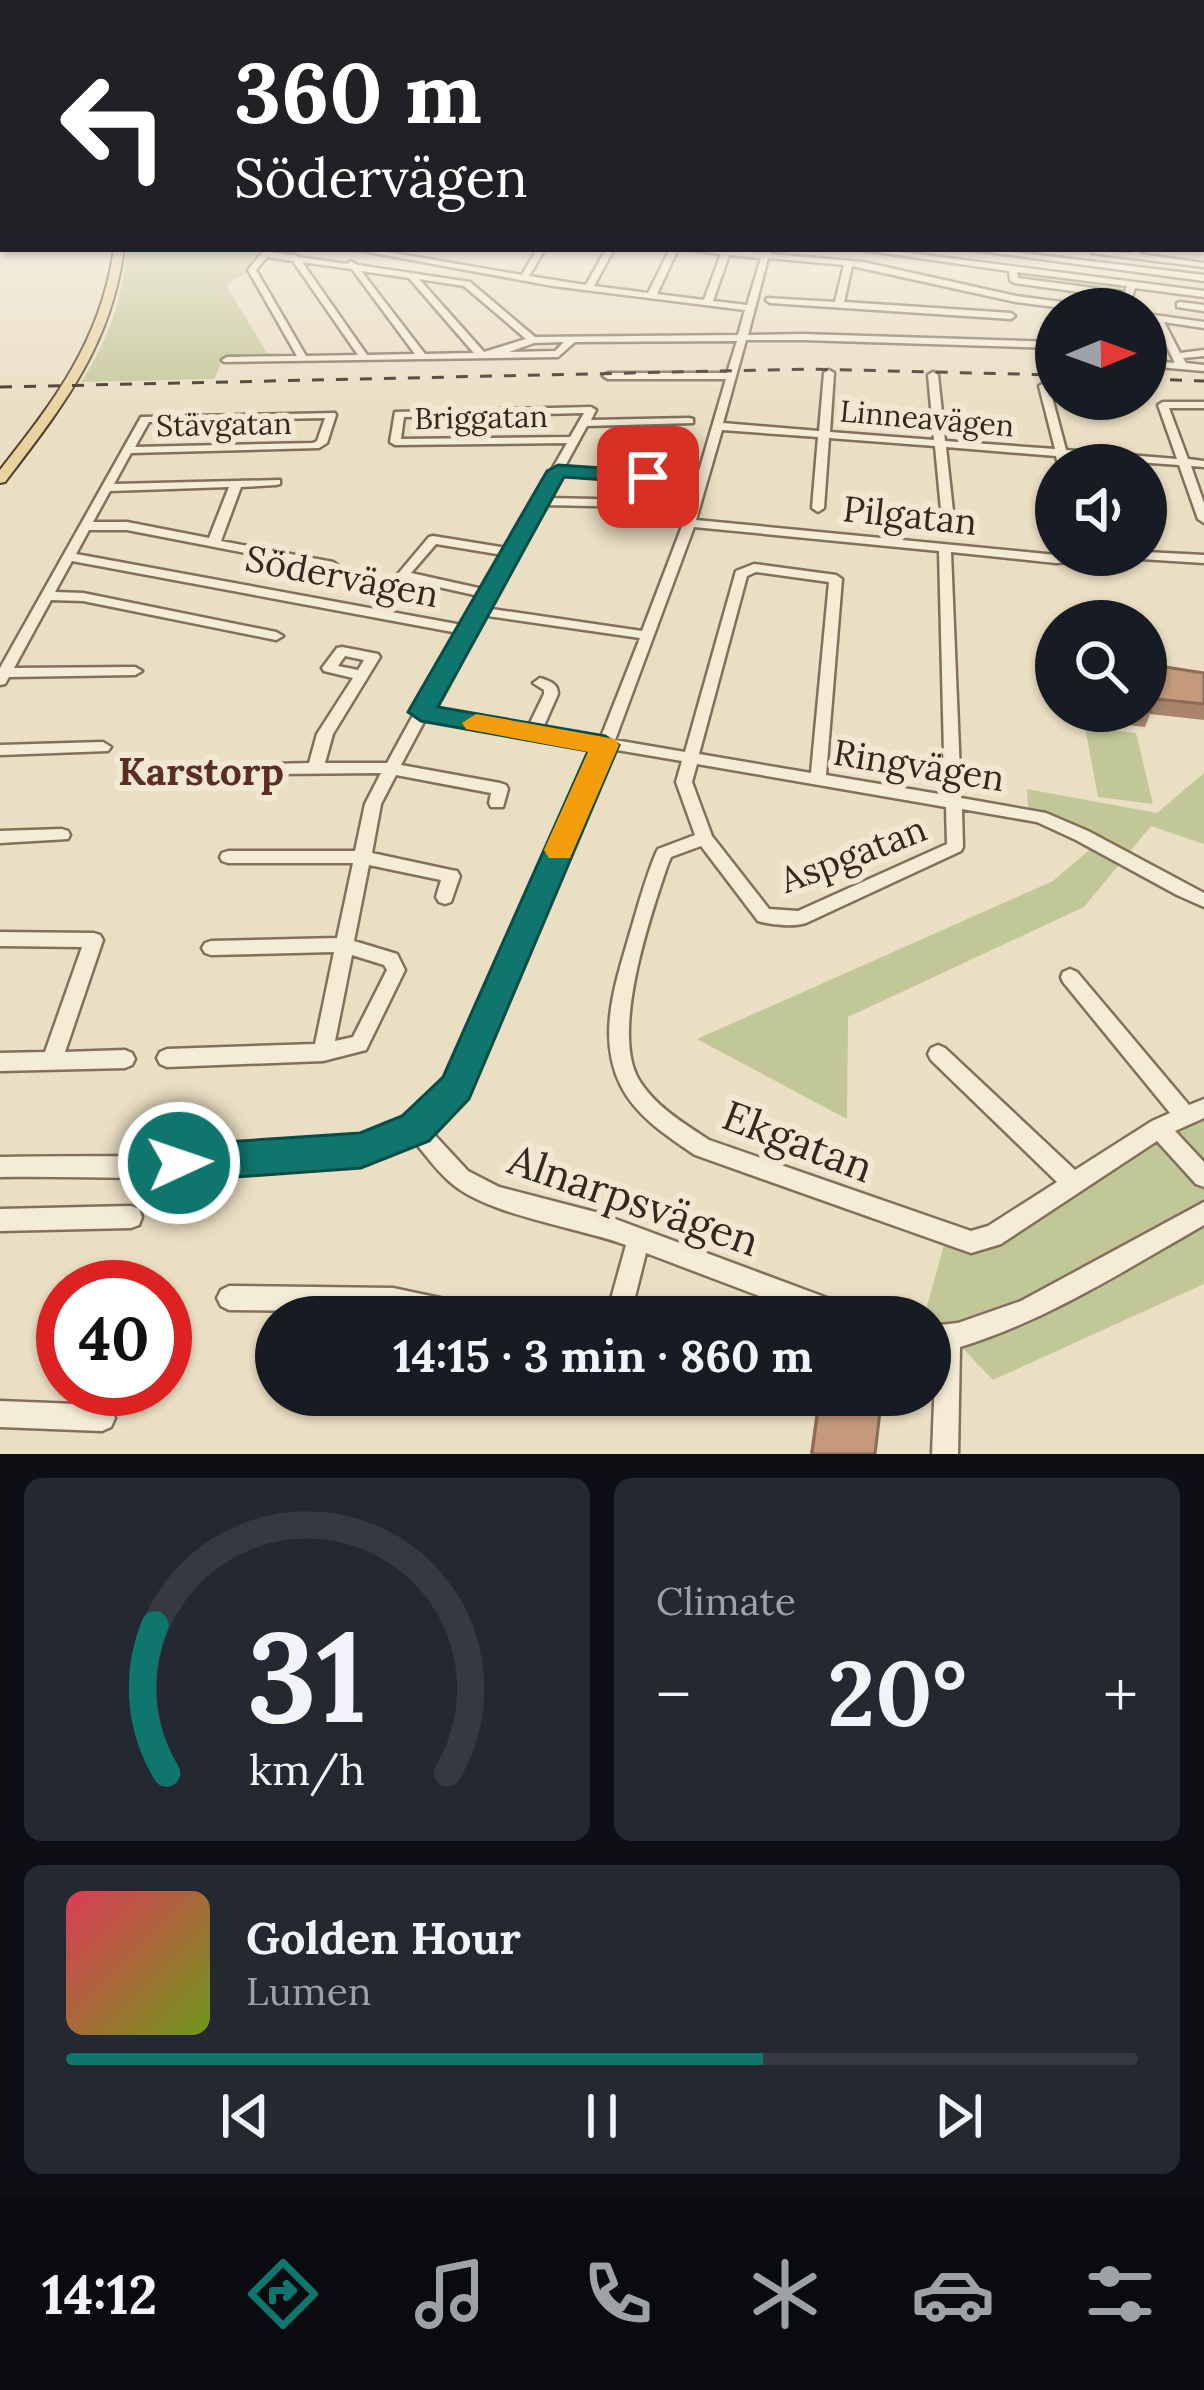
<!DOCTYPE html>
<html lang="en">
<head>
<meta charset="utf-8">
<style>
	body { margin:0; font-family:Lora,serif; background:#242831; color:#f1f3f6; height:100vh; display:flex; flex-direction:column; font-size:45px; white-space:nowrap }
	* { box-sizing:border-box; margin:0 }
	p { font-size:39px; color:#9ea1a6 }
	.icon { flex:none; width:66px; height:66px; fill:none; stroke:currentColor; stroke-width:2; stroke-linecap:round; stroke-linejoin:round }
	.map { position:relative; height:1454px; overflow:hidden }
	.side { display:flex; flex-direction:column; gap:24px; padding:24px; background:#0d0f14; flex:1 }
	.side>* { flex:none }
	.hud { position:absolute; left:0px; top:0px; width:1206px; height:252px; box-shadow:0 3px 9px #0004; background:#202124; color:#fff; overflow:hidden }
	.needle { width:78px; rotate:89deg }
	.buttons { position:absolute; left:1035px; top:288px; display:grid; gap:24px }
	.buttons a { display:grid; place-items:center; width:132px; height:132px; border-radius:50%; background:#171b24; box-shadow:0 3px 9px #0004; font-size:60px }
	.speed { position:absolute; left:36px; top:1260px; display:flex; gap:24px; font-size:60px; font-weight:700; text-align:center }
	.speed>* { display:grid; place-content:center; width:156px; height:156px; border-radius:50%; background:#171b24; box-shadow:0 3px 9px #0004; line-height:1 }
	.speed .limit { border:18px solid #d22; background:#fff; color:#111 }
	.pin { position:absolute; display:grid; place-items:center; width:102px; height:102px; color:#fff; margin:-51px; border-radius:24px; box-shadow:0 6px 18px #0006 }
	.me { position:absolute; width:132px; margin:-66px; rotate:87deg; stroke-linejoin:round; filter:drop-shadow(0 0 9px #0008) }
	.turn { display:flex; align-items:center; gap:42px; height:252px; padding:0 36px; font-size:54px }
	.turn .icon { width:156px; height:156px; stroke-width:2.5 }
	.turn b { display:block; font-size:84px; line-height:102px }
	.big { font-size:90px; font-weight:800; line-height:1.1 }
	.side .tile { flex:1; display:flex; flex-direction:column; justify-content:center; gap:18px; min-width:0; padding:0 42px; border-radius:18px; background:#242831 }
	.side .dial { align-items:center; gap:0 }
	.dial svg { height:312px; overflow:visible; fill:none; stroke:#363941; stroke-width:7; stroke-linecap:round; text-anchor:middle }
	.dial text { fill:#f1f3f6; stroke:none }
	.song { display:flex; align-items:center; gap:36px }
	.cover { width:144px; height:144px; border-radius:18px; background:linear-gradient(135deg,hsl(350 70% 55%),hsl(80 70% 35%)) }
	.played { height:12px; border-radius:6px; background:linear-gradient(90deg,#0f766e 65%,#363941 65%) }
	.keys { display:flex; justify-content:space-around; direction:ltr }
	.heat { display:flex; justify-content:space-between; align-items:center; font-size:66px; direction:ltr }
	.side .tiles { flex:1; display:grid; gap:24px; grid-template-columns:1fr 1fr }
	.tile:last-child { grid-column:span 2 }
	.trip { position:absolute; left:255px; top:1296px; width:696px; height:120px; border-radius:60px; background:#171b24; box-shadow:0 3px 9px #0004; font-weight:800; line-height:120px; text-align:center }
	.tab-bar { display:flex; height:192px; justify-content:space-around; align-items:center; background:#090b0e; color:#9ea1a6 }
	.tab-bar .icon { width:84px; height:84px }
	.tab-bar .selected { color:#0f766e }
	.tab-bar b { font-size:54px; color:#f1f3f6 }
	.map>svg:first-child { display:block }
	.green { fill:#c2c798 }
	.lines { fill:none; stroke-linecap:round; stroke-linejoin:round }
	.minor-casing { stroke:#82705c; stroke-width:5 }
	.major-casing { stroke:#503f30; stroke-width:4 }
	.minor { fill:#f5ecd6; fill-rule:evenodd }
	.major { fill:#ead29e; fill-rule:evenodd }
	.rail { stroke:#34281e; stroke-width:3; stroke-dasharray:12 12; stroke-linecap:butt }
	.wall { fill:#a9846b }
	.building { fill:#c59a7c; stroke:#8a6c57; stroke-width:3 }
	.route { fill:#0f766e; stroke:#0a4d48; stroke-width:3 }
	.slow { fill:#f59e0b }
	.labels { text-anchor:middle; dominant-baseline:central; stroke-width:12; stroke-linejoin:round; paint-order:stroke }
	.far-street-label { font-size:30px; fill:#34281e; stroke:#f2e8d2 }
	.street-label { font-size:36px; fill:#34281e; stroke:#f2e8d2 }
	.neighbourhood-label { font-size:39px; font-weight:bold; fill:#5c2d22; stroke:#f2e8d2 }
	.near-street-label { font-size:42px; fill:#34281e; stroke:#f2e8d2 }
</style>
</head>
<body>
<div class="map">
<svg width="1204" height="1454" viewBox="0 0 1204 1454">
	<rect width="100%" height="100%" fill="#eadec3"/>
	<path class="green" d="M127,249H263L245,274L226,285L269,356L224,357L214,379L81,382C109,339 122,300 127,249Z
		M1085,727L1136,733L1153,804L1098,797Z
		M1204,773V844L1151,826L1084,907L848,1017L847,1119L697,1039L1053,881L1094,846L1029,820L1027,789L1157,813Z
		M1204,1097V1284L993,1380L926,1310L949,1227L985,1232L1174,1109Z"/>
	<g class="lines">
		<defs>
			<path id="minor" d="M1203,241H1204V246H1203Z
				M265,249H273L270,252L290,255L294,254L298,257L347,264L351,261L357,265L470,282L535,337L738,335L745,310L553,286L352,249H370L522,275L537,249H545L529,276L586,285L606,249H614L594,286L648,293L670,249H678L657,294L704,300L721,254L682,249H731L762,253L763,249H771L770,254L863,262L1016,296L1091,306L1095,309H1071L1016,302L852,266L844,302L1011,313L1015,316L1011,319L770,303L766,300L767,298L835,302L844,265L768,258L748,335L803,334L1056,342V348L803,340H746L723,423L819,431L824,373L829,370L834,373L830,432L934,440L928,375L933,372L938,375L945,441L1055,449L1039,386L1044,383L1049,386L1066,450L1177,459L1158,405L1163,402H1204V408H1169L1188,459L1204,461V467L1191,466L1204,503V523L1198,519L1179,465L1067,457L1070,465H1058L1056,456L946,447L954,520L948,524L942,520L935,446L829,438L824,508L818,512L812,508L818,437L722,430L696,520L1056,555H1146V552L1204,555V563L1125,558L1056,563L951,552L961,798L1046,813L1088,831L1204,893V907L1177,895L1076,840L1037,822L962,809L963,847L961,851L806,923C793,927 771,925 758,921L701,846L671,857L668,864C651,914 610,1032 639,1080C655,1106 683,1123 709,1140L971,1231L988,1226L1057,1182L931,1060L928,1054L931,1048L938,1045L945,1048L1075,1170L1152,1121L1170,1113L1063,982L1061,977L1063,972L1070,969L1077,972L1189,1105L1204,1099V1118L1175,1131L1204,1162V1187L1196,1184L1157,1141L1001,1244L971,1253L695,1155C667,1136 636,1116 621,1086C596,1036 616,982 630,933C638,906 645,879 656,853L658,849L695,835L676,782L682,761L611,749L478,1069L453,1108L430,1130L468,1171L499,1187L599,1213L846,1305L854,1309L858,1317H815L646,1253L630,1317H606L626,1245C577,1227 486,1215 450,1182C436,1170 425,1154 413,1140C288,1191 133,1175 0,1177V1157C83,1155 166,1158 248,1153C299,1151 355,1147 401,1125C429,1112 447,1084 463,1058L597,747L539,737L533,739L526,735L426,718L401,765L500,783L506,785L508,789L503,807H491L489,803L491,793L396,775L381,804L372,853L451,870L457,871L460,876L451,902L445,904L439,902L436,897L441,880L369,865L354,941L397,954L405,970L366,1050L323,1061L167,1067L160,1064L157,1058L160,1052L167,1049L315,1044L334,952L211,955L205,953L202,948L205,943L211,941L337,938L353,863H228L222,861L220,857L222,853L228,851H355L365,804L381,773L275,774L267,769L275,764L309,763L317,734L353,678L324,671L322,668L337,648L342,647L378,654L380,657L333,734L325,763H387L458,633L72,561L55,592L83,593L276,632L283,636L276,640L83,601L51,600L14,668L135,667L142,671L135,675L9,677L5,684L0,685V668L141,417L335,413L336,415L327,443L319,448L131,453L114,484L280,480V484L276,485L241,487L221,541L333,562L339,566L333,570L127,530H89L76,554L462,625L479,596L398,578L397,575L429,537L433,536L507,548L567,443L395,445L390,442L395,412L591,407L596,410L591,420L689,418L693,419V423L587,426L564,468L697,478L726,379H608L603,376L608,373H727L737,341L575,342L558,357L224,362L222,360L227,357L297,356L248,270ZM729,255L761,258L747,305L713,301ZM267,257L293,261L358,355L306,356L256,270ZM302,262L352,269L415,354L367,355ZM361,271L409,278L474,353L425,354ZM419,279L464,286L526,339L484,352ZM564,342L555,351L509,352L534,343ZM584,413L570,437L401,439L404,417ZM325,418L317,441L313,443L135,447L149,422ZM560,475L695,484L690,501L547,498ZM229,487L209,538L127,522H93L110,491ZM543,505L689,508L642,631L485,608L496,594L494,592ZM694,527L939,551L945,795L826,775L842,579L836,575L754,564L736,571L685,752L615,740ZM436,544L503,555L483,589L411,573ZM756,572L829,582L811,773L699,754L747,576ZM481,615L640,638L601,737L543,728L558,694C558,683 549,681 540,678L533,683L544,690V694L529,725L430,709ZM345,656L364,660L358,670L338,666ZM697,764L946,807L947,844L798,911L769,909L712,836L692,782ZM352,955L384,965L387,970L353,1037L335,1041Z
				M856,249H878L1204,291V297L1135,288L1132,297L1123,298L1014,283L1010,280L1009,271ZM1017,272L1127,286L1125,292H1123L1018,278Z
				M966,249H989L1204,275V281Z
				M1130,249H1138L1139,254L1204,263V267L1092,253L1096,251L1131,253Z
				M1180,302L1204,305V311L1177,307V303Z
				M1146,314L1204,322V328L1164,322L1180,353L1204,350V356L1183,358L1186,363L1204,365V371L1146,366V360L1175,363L1154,321L1146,320Z
				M103,742L111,747L108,751L0,755V745Z
				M62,829L68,831L70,835L68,839L0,843V831Z
				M0,932L94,933L100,935L103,940L65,1052L125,1050L132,1053L135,1059L132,1065L125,1068L0,1071V1053L45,1052L82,947L0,946Z
				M1204,1202V1225C1125,1270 1048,1320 960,1347L958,1454H932L936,1349L930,1350V1326L958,1323L1021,1301Z
				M131,1206L139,1209L142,1217L139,1225L131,1228L0,1231V1209Z
				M229,1286L393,1288L473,1305L481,1309L485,1317H418L393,1312L229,1310L221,1306L217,1298L221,1290Z
				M0,1401L102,1405L111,1409L115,1418L111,1427L102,1431L0,1427Z"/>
			<path id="major" d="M114,249H124C111,346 63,406 5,482L0,483V470C55,400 101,340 114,249Z"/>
		</defs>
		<use href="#minor" class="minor-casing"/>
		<use href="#major" class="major-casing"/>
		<use href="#minor" class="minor"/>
		<use href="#major" class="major"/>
		<path class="rail" d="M1146,379L1204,381
			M0,387L810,369L1056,375"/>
	</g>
	<path class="wall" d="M1146,664L1204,673V720L1150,714L1145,727L1109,723L1107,711H1146Z
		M818,1395H882L875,1454H810Z"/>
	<path class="building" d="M1146,664L1204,673V704L1147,698L1151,712L1146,711Z
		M820,1395H882L875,1454H812Z"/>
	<linearGradient id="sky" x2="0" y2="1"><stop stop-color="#8db8d4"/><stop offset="0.51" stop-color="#f6f0e4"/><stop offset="1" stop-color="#f6f0e4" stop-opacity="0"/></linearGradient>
	<rect width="1204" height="419" fill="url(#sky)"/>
	<path class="route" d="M558,465L648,471L659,477L648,483L564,477L438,707L605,736L619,745L469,1099L429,1141L361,1168L179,1181L166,1176L160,1163L166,1150L179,1145L360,1133L402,1116L443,1077L588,751L421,721L408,712L547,471Z"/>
	<path class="slow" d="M476,714L615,739L619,745L570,858H549L544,850L588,752L466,729L462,723Z"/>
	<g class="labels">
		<g class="far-street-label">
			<text transform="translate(481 417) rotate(-1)">Briggatan</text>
			<text transform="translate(927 418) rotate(5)">Linneavägen</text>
			<text transform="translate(224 424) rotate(-1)">Stävgatan</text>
		</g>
		<g class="street-label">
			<text transform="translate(910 515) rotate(6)">Pilgatan</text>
			<text transform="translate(342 576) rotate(11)">Södervägen</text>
			<text transform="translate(919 765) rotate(9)">Ringvägen</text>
			<text transform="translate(853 854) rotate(-21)">Aspgatan</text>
		</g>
		<g class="neighbourhood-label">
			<text x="201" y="771">Karstorp</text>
		</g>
		<g class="near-street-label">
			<text transform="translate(798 1141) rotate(21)">Ekgatan</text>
			<text transform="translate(634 1200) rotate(19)">Alnarpsvägen</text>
		</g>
	</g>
</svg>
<div class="buttons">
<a><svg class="needle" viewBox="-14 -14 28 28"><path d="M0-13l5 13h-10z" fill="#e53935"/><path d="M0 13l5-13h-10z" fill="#9ea1a6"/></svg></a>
<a><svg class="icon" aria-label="sound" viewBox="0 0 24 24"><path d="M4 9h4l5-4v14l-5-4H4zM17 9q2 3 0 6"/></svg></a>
<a><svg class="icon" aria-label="search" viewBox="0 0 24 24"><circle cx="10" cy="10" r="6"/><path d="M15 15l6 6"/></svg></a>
</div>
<div class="speed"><div class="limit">40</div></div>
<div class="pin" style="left:648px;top:477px;background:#d93025"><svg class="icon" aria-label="arrive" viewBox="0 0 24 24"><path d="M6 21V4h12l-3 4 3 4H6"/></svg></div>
<svg class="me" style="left:179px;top:1163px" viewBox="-20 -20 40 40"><circle r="17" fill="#0f766e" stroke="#fff" stroke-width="3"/><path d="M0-11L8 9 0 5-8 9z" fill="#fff"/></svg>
<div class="trip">14:15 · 3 min · 860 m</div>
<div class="hud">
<div class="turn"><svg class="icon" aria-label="left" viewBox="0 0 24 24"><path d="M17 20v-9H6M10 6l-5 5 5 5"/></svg><div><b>360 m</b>Södervägen</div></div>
</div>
</div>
<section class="side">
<div class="tiles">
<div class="tile dial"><svg viewBox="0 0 100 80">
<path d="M14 69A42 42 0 1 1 86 69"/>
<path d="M14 69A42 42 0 0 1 11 31" stroke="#0f766e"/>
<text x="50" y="56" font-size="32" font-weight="700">31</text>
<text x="50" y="72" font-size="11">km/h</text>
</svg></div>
<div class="tile"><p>Climate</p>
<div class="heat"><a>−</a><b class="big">20°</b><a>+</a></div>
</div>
<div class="tile">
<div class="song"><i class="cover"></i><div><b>Golden Hour</b><p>Lumen</p></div></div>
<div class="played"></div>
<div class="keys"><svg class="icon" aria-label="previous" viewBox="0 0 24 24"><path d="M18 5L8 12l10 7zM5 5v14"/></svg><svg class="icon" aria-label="pause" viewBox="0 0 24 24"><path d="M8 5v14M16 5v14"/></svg><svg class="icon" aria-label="next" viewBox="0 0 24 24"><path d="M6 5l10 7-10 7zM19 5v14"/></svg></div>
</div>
</div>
</section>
<nav class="tab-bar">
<b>14:12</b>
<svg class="icon selected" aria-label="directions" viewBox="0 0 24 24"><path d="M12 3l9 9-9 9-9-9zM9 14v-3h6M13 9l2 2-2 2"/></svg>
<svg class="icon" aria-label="music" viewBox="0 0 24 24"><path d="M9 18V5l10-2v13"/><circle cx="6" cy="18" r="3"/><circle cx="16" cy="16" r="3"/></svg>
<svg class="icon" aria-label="phone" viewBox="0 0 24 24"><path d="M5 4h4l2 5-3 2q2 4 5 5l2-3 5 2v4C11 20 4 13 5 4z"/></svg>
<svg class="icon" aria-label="climate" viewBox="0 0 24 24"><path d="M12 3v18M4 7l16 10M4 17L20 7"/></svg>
<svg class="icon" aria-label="car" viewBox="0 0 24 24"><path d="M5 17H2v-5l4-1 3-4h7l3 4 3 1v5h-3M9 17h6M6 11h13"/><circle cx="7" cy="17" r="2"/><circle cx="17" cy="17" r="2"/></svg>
<svg class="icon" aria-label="filters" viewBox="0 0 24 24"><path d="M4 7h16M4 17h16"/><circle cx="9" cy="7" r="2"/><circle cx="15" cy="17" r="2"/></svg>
</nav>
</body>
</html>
